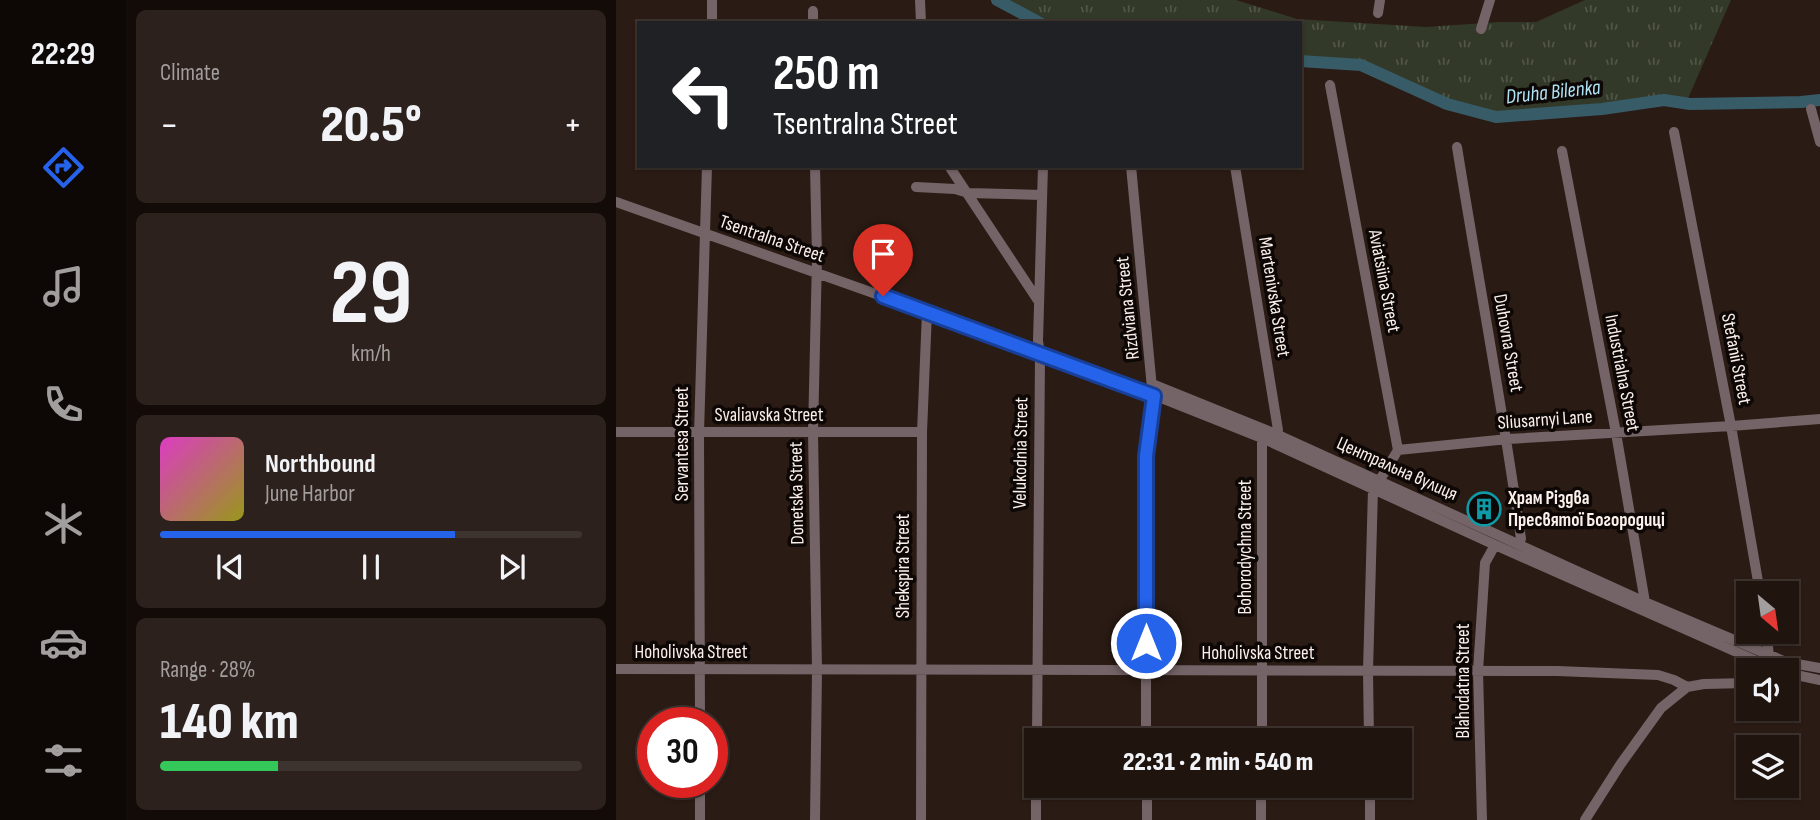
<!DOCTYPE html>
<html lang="en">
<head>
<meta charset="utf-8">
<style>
	body { margin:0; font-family:"Sofia Sans Condensed",sans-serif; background:#2d211d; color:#f1f3f6; height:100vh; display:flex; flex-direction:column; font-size:26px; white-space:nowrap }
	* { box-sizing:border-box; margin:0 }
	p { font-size:23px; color:#a29e9e }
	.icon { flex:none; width:38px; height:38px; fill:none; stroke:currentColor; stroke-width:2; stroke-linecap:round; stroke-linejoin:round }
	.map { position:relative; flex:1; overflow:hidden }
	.drawer { display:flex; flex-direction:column; gap:10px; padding:10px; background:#120b08; width:490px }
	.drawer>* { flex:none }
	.banner { position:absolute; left:21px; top:21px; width:665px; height:147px; border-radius:0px; box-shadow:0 2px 5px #0004,0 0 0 2px #3d332f; background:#202124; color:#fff; overflow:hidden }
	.needle { width:46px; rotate:151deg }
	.fabs { position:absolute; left:1120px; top:581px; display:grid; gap:14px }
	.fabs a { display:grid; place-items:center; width:63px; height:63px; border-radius:0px; background:#20140f; box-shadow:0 2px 5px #0004,0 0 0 2px #3d332f; font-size:35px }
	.speed { position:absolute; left:21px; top:707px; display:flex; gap:14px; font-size:35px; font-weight:700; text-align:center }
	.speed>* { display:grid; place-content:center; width:91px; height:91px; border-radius:50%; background:#20140f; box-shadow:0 2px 5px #0004,0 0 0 2px #3d332f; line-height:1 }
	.speed .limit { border:10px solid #d22; background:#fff; color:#111 }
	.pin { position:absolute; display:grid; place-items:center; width:60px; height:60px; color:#fff; margin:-72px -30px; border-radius:50% 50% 50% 0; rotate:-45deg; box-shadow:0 0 7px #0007 }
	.pin .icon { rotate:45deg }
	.me { position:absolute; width:77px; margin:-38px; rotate:0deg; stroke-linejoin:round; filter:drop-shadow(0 0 5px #0008) }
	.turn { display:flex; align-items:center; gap:24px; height:147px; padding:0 21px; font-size:32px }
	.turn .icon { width:91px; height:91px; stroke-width:2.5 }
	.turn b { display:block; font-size:49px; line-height:60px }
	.big { font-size:52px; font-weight:800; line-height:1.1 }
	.drawer .card { flex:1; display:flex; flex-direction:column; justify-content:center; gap:10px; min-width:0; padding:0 24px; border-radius:10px; background:#2d211d }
	.drawer .dial { align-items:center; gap:0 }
	.dial b { font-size:91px; line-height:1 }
	.song { display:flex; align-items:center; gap:21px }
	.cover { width:84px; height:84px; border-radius:10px; background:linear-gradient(135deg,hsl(310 70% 55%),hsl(60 70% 35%)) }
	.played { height:7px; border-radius:4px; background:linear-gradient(90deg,#2563eb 70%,#3d332f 70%) }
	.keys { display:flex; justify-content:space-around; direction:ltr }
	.heat { display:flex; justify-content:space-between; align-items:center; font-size:38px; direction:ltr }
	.charge { height:10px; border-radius:5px; background:linear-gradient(90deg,#34c759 28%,#3d332f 0) }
	.trip { position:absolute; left:408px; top:728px; width:388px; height:70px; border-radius:0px; background:#20140f; box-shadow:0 2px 5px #0004,0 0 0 2px #3d332f; font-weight:800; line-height:70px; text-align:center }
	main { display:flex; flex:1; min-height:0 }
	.menu { display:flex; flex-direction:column; width:126px; justify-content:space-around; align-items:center; background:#0d0806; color:#a29e9e }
	.menu .icon { width:49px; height:49px }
	.menu .active { color:#2563eb }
	.menu b { font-size:32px; color:#f1f3f6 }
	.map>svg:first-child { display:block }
	.grass { fill:url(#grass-tufts) }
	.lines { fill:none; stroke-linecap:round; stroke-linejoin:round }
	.river { stroke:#385b68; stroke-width:12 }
	.minor { stroke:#746467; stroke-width:10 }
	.route-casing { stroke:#184099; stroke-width:18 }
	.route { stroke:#2563eb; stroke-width:12 }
	.labels { text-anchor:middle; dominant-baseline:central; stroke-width:7; stroke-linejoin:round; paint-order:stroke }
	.street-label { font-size:19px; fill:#fbf0eb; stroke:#0d0705 }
	.poi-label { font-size:19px; font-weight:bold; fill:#fbf0eb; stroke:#0d0705; text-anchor:start }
	.water-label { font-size:21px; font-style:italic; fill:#b0e5f9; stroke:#0d0705 }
</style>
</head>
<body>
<main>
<nav class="menu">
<b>22:29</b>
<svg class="icon active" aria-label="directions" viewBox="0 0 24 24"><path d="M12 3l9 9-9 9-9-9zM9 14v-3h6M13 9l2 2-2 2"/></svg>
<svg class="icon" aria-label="music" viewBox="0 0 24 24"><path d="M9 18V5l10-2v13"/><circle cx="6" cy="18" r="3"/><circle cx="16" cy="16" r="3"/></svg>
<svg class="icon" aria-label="phone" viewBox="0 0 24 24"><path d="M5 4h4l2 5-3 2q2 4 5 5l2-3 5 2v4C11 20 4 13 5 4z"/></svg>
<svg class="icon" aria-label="climate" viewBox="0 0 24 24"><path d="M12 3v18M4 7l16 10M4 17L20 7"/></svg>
<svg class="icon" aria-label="car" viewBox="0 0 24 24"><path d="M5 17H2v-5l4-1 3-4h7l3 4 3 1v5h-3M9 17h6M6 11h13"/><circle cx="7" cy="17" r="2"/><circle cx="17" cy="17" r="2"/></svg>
<svg class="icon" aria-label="filters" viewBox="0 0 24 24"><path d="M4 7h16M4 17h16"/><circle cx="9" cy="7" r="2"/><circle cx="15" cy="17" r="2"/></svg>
</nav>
<section class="drawer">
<div class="card"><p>Climate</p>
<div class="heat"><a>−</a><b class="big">20.5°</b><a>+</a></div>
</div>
<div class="card dial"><b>29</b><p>km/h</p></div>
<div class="card">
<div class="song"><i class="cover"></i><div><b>Northbound</b><p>June Harbor</p></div></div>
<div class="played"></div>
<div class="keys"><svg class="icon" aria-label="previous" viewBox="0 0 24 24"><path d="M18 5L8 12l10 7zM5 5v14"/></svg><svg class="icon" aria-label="pause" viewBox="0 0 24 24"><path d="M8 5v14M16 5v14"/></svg><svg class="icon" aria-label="next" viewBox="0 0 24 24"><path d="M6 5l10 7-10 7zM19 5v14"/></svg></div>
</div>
<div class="card"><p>Range · 28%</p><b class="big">140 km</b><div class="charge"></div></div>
</section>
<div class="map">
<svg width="1204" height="820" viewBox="0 0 1204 820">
	<defs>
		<pattern id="grass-tufts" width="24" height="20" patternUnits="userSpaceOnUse" patternTransform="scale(1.75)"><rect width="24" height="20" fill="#323928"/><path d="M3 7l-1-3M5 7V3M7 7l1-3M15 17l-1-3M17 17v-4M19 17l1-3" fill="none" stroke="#515647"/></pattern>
	</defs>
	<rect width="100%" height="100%" fill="#2a1b14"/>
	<path class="grass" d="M381,0H620L681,19L810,27L883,22H920L969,0H1115L1070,103L1048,100L986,109L880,117L831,104L745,65L684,61V23H424Z"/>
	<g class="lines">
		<path class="river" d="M381,0L424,23
			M684,61L745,65L831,104L880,117L986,109L1048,100L1074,104L1185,102L1204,100"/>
		<path class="minor" d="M304,0L305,23
			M197,11V23
			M762,13L764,0
			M96,23V0
			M865,29L874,0
			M714,85L782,450L762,483
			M1195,109L1204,142
			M1058,132L1115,426L1144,593
			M841,147C862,278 887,408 905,539L902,543
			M946,151L1000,433L1029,602
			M333,166L423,302
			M515,166L536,388L538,395L530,456V740
			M619,166L662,430L660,434
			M300,187L339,189L352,193L426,195
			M0,202L311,312L538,395L646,438L879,545L1161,670
			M536,384L660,434L1029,602L1170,662L1204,668
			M0,432H306
			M782,450L892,439L1115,426L1204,419
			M1151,632L1153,659
			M0,669L941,671L1042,675L1058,680L1071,687L1088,684L1132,683
			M1171,673L1204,680
			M84,723L83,433L91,166
			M421,740L424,354L422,341L427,166
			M646,740V438
			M753,740L752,671L757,489
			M531,786V820
			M754,786V820
			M84,820V782
			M199,820L201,670L197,432L201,258L199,166
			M305,820L306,432L311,312
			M420,820V786
			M645,820V786
			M866,820L862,671L869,563L879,545
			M969,820L1004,765L1045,708L1071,687"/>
	</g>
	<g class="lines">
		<defs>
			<path id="route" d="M267,296L538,396L530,456V643"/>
		</defs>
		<use href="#route" class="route-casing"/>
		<use href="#route" class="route"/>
	</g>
	<defs>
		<symbol id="building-ring" viewBox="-11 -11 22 22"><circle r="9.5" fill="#0d0705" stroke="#0f9aa8" stroke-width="1.5"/><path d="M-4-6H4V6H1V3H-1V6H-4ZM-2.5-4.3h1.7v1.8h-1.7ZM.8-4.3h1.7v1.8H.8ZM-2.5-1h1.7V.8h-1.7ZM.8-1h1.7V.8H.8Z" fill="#0f9aa8"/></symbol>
	</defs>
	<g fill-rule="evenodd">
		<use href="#building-ring" x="849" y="490" width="38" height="38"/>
	</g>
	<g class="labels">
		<g class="street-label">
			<text transform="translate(156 239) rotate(19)">Tsentralna Street</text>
			<text transform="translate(768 281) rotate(79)">Aviatsiina Street</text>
			<text transform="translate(658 297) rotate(81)">Martenivska Street</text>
			<text transform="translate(512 308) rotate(-96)">Rizdviana Street</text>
			<text transform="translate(892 343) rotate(80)">Duhovna Street</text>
			<text transform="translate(1120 359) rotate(79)">Stefanii Street</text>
			<text transform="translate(1006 373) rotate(79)">Industrialna Street</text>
			<text x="153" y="415">Svaliavska Street</text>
			<text transform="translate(929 420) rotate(-4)">Sliusarnyi Lane</text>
			<text transform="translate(66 444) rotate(-90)">Servantesa Street</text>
			<text transform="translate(405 453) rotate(-89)">Velukodnia Street</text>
			<text transform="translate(781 469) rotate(24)">Центральна вулиця</text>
			<text transform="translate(181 493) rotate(-91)">Donetska Street</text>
			<text transform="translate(629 547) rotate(-90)">Bohorodychna Street</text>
			<text transform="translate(287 566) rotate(-90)">Shekspira Street</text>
			<text x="75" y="652">Hoholivska Street</text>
			<text x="642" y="653">Hoholivska Street</text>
			<text transform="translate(847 681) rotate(-90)">Blahodatna Street</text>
		</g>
		<g class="poi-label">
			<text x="892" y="498">Храм Різдва<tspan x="892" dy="22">Пресвятої Богородиці</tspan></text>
		</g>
		<g class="water-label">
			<text transform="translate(937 92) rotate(-6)">Druha Bilenka</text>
		</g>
	</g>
</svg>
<div class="fabs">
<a><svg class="needle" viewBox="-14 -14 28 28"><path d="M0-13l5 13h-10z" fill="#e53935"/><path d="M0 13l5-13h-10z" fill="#a29e9e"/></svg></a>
<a><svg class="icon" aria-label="sound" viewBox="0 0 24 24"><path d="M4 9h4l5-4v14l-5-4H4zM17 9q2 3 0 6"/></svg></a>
<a><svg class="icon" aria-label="layers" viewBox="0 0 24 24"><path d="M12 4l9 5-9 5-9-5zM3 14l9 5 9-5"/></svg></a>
</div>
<div class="speed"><div class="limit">30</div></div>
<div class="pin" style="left:267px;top:296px;background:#d93025"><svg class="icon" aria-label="arrive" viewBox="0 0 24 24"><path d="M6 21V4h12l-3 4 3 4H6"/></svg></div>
<svg class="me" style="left:530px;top:643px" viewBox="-20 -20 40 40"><circle r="17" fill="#2563eb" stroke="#fff" stroke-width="3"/><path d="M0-11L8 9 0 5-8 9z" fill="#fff"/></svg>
<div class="trip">22:31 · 2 min · 540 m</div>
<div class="banner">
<div class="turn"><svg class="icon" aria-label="left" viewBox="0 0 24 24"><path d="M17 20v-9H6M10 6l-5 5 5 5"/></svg><div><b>250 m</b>Tsentralna Street</div></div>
</div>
</div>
</main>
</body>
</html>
